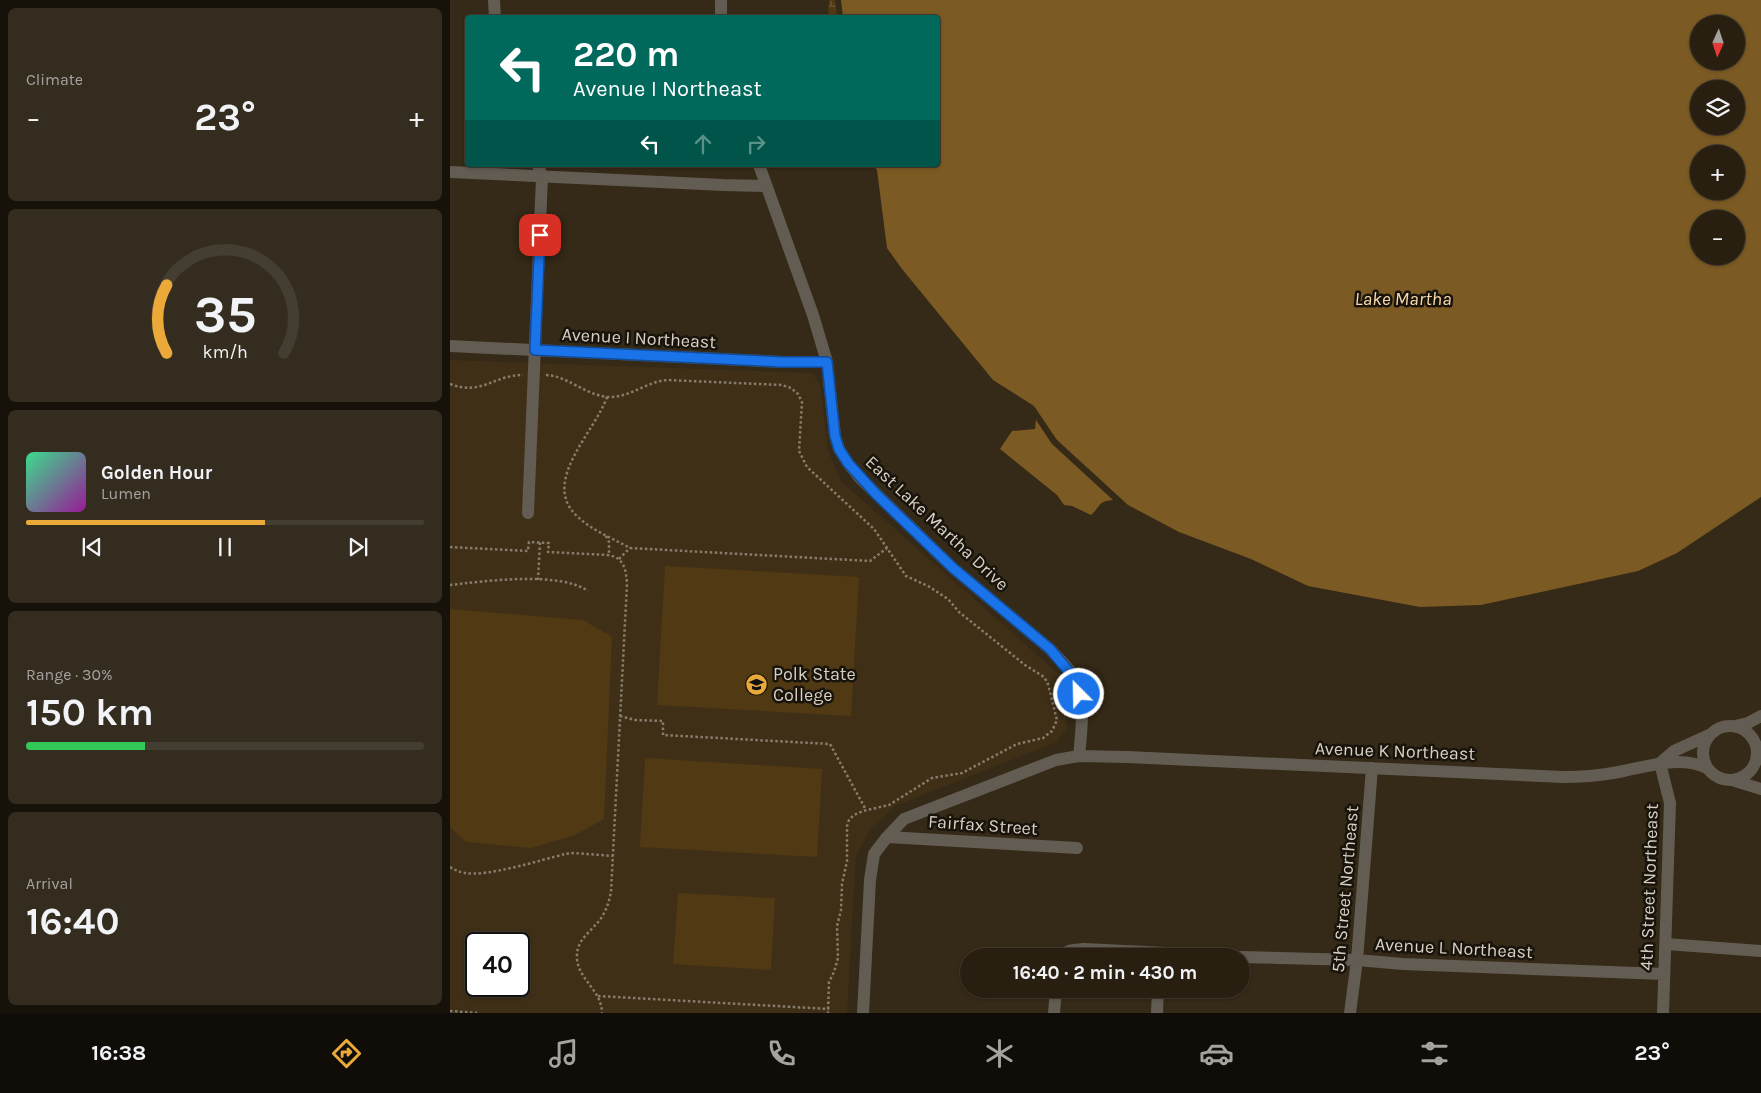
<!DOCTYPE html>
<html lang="en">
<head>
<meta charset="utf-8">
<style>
	body { margin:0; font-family:Karla,sans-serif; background:#342c1f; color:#f1f3f6; height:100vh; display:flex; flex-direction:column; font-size:19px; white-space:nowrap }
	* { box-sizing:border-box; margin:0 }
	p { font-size:16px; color:#a5a29f }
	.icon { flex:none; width:28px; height:28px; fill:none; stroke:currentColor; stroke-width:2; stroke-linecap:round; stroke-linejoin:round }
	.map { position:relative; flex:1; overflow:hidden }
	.sheet { display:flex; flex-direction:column; gap:8px; padding:8px; background:#161109; width:450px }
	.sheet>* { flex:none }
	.hud { position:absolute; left:15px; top:15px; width:475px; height:152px; border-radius:5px; box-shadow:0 1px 4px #0004,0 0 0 1px #443d31; background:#00695c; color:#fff; overflow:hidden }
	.needle { width:32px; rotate:183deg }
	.fabs { position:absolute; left:1240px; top:15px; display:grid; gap:10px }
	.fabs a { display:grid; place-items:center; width:55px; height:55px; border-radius:50%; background:#281f11; box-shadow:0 1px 4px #0004,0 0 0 1px #443d31; font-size:25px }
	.speed { position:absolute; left:15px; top:932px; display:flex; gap:10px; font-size:25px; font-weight:700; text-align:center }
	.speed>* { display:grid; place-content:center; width:65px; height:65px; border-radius:50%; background:#281f11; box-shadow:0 1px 4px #0004,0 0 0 1px #443d31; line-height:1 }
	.speed .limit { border:2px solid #111; border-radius:8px; background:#fff; color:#111 }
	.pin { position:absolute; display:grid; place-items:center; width:42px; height:42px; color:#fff; margin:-21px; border-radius:10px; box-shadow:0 2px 8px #0006 }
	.me { position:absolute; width:55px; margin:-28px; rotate:337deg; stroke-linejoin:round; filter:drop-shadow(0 0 4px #0008) }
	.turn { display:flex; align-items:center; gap:18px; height:105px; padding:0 25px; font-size:22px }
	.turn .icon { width:65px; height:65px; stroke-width:2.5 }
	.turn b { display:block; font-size:35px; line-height:42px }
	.lanes { display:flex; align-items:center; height:48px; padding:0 25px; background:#0003; justify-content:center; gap:25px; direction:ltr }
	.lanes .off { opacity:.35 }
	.big { font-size:38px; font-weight:700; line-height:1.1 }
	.sheet .widget { flex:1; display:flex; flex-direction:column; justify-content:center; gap:8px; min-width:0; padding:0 18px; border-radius:8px; background:#342c1f }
	.sheet .dial { align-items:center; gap:0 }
	.dial svg { height:130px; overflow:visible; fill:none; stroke:#443d31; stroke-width:7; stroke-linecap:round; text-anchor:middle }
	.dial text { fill:#f1f3f6; stroke:none }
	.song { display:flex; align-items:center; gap:15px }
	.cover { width:60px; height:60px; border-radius:8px; background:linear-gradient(135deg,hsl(150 70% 55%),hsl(300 70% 35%)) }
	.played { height:5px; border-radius:2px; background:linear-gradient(90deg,#eba93a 60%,#443d31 60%) }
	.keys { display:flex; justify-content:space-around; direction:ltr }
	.heat { display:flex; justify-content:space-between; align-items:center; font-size:28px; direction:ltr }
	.charge { height:8px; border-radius:4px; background:linear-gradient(90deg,#34c759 30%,#443d31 0) }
	.trip { position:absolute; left:510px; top:948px; width:290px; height:50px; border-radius:25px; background:#281f11; box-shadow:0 1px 4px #0004,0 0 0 1px #443d31; font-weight:700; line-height:50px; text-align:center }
	.dock { display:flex; height:80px; justify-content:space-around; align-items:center; background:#100c07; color:#a5a29f }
	.dock .icon { width:35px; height:35px }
	.dock .selected { color:#eba93a }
	.dock b { font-size:22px; color:#f1f3f6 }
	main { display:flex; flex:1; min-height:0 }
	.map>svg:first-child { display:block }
	.built { fill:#3f2f16; fill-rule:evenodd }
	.wetland { fill:url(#wetland-marsh) }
	.garden { fill:#513a13 }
	.water { fill:#7c5a23; fill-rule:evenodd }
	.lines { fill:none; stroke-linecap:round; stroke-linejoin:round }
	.path { stroke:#877d6e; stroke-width:2.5; stroke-dasharray:2.5 2.5; stroke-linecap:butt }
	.minor { stroke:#625c53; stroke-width:12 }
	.route-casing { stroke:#114b97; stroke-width:12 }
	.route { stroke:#1a73e8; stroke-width:9 }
	.labels { text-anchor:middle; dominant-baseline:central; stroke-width:5; stroke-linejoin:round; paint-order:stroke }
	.street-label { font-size:18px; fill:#d8d0c5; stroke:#18130b }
	.poi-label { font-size:18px; fill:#d8d0c5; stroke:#18130b; text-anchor:start }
	.water-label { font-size:19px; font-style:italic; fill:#fadaad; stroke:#18130b }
</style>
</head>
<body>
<main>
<section class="sheet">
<div class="widget"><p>Climate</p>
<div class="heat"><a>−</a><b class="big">23°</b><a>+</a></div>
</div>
<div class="widget dial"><svg viewBox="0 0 100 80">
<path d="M14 69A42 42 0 1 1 86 69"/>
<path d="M14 69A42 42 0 0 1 14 27" stroke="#eba93a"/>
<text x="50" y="56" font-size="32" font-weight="700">35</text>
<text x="50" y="72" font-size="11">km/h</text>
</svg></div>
<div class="widget">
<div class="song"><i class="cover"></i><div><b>Golden Hour</b><p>Lumen</p></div></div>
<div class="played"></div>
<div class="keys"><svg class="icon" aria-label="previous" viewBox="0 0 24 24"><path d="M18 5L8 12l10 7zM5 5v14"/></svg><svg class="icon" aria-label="pause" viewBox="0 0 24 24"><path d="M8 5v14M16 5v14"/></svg><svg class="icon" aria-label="next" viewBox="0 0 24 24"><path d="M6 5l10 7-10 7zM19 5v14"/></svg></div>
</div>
<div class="widget"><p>Range · 30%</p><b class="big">150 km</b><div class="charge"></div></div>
<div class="widget"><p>Arrival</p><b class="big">16:40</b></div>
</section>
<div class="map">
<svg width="1311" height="1013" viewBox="0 0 1311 1013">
	<defs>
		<pattern id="wetland-marsh" width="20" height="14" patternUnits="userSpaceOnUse" patternTransform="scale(1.25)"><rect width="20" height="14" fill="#513a13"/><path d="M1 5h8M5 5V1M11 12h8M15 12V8" fill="none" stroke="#695534"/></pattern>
	</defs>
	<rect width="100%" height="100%" fill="#352917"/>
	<path class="built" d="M0,360L362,373L370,384L378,450L391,481L610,675L616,693L617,728L607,742L445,806L421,828L406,856L397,1013H0ZM26,944H69V986H26Z"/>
	<path class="wetland" d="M379,0H385L387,17H378Z"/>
	<path class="garden" d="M215,566L409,577L401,716L207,705Z
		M0,609L133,620L162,637L154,819L125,835L81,848L16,842L0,827Z
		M195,758L372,769L367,857L190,847Z
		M228,893L325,898L321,970L223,964Z"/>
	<path class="water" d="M391,0H1311V497L1227,553L1188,571L1031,605L970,607L858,586L801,559L729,532L678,505L607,440L584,406L543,380L452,269L437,248L427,170L423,165H488V18L393,17ZM1249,24H1286V61H1249ZM1249,89H1286V126H1249ZM1249,154H1286V191H1249ZM1249,219H1286V256H1249Z
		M586,420L602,444L663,500C648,501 651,506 641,515L622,506L614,505L607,495L550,449L562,431L585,429Z"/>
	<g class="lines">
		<path class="path" d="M96,375C118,376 135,395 158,397C179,398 196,382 217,380L332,385L341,388L348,394L352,402L349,451L357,467L424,529L456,576L478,586L498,599L509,612L575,665L594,677L598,684L607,720L602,731L593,738L567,744L512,773L482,778L439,805L413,811L404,815L399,820L397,826V861L392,884L391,910L387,926L388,958L384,972L379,982L378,1013
			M0,384C31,396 44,375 73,375
			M157,397C145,432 90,482 127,516C141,530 162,538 180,548L420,561L437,548
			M156,536L159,542V555
			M0,547L78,551L79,542L99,543L98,552L157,555C174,557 176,569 177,584L161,892C159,902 156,912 149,921C140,932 126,941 127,957C127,979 152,990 152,1013
			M169,559L180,548
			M88,580L90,542
			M0,585C36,581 109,571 138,591
			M170,716L185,720L213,721V735L380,744L416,810
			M0,867C5,870 9,872 15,873C37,877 91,860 115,854L124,853L163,856
			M148,996L379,1009
			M0,1011L27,1013"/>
		<path class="minor" d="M44,0L45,18
			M271,0V18
			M309,165L363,315L377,362L385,436L389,449L398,463L410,478L503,568L600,649C609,659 619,668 626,679C636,696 631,736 629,756
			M0,172L273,185L315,186
			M0,346L333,362H377
			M78,513L92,177L88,165
			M1253 753a27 27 0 1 1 54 0a27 27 0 1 1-54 0Z
			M1285,726L1298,723L1311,716
			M1210,763L1220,803L1213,1013
			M1210,763L1224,751L1259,735
			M1282,780L1311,789
			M437,837L627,848
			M1216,944L1311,951
			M612,956C617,949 626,950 634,949L778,956
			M791,957L907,960L953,964L1214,974
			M413,1013L420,880L424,854L437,837L454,819L606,760L629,756L677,757L1113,777C1129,777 1146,776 1163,773C1194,768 1227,754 1257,768
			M604,1013L606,989
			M707,1013L708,989
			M900,1013L907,960L922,768"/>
	</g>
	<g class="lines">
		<defs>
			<path id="route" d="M90,235L85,350L333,362H377L385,436L389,449L398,463L426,494L503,568L600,649L627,681L629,694"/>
		</defs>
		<use href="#route" class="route-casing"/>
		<use href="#route" class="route"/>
	</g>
	<defs>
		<symbol id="university-disc" viewBox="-11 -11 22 22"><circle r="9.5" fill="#eba93a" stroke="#18130b"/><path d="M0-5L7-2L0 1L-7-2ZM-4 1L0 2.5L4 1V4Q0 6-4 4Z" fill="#111"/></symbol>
	</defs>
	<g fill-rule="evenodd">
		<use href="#university-disc" x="294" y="672" width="25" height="25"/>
	</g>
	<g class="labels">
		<g class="street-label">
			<text transform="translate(189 338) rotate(3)">Avenue I Northeast</text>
			<text transform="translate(487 523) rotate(43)">East Lake Martha Drive</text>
			<text transform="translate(945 751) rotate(2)">Avenue K Northeast</text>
			<text transform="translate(533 825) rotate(4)">Fairfax Street</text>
			<text transform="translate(1199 887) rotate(-88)">4th Street Northeast</text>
			<text transform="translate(895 889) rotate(-85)">5th Street Northeast</text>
			<text transform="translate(1004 948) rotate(3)">Avenue L Northeast</text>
		</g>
		<g class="poi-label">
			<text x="323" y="674">Polk State<tspan x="323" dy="21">College</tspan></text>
		</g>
		<g class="water-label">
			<text x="953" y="299">Lake Martha</text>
		</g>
	</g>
</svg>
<div class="fabs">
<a><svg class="needle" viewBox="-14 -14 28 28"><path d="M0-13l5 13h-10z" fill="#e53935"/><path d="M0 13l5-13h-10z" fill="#a5a29f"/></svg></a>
<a><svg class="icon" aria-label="layers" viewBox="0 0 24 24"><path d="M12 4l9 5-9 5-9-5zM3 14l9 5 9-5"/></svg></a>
<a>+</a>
<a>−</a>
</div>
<div class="speed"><div class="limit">40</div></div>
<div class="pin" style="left:90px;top:235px;background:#d93025"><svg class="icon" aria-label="arrive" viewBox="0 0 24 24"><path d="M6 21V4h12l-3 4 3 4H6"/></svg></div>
<svg class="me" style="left:629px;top:694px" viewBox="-20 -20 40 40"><circle r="17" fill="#1a73e8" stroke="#fff" stroke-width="3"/><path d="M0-11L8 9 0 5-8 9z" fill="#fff"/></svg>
<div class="trip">16:40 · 2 min · 430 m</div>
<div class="hud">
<div class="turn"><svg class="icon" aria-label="left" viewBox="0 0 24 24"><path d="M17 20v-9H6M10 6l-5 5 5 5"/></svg><div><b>220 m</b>Avenue I Northeast</div></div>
<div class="lanes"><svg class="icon" aria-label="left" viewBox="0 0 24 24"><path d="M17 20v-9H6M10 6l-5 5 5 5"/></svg><svg class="icon off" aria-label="ahead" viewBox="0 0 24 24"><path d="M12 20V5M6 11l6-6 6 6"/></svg><svg class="icon off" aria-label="right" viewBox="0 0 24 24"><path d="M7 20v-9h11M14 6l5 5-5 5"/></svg></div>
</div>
</div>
</main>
<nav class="dock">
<b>16:38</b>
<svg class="icon selected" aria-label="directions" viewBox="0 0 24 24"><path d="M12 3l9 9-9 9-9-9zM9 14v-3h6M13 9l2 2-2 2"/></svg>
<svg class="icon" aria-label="music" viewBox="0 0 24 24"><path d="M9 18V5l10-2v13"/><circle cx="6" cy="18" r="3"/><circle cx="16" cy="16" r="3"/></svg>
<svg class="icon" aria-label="phone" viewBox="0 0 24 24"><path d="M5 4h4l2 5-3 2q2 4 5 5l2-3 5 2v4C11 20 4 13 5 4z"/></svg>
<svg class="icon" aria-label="climate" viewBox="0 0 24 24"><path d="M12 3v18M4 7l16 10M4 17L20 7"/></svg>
<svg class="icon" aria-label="car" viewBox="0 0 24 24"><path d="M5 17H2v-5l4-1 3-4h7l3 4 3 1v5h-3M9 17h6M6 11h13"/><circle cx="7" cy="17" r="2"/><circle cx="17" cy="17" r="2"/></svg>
<svg class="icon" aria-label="filters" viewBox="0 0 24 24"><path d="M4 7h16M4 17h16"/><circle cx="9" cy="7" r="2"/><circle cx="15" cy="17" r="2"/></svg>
<b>23°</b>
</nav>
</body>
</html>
